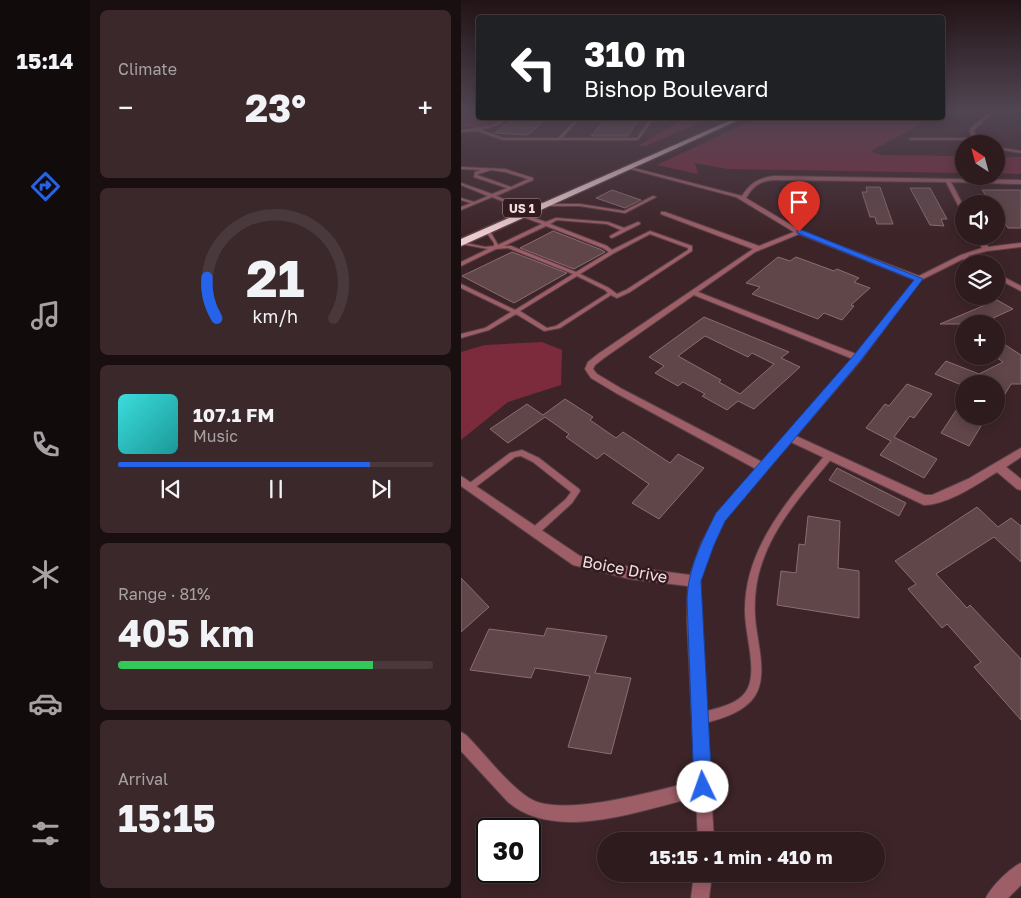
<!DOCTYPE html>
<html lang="en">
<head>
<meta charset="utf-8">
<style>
	body { margin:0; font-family:"Golos Text",sans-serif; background:#3a282b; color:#f1f3f6; height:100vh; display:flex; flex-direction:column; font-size:19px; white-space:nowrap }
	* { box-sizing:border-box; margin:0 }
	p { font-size:16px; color:#a7a1a4 }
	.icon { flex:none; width:28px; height:28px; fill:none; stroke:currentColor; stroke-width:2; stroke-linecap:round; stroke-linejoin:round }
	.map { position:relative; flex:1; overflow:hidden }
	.details { display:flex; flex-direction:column; gap:10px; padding:10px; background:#190f10; width:371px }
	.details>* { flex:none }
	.guide { position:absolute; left:15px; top:15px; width:469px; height:105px; border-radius:5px; box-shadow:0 2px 12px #0003,0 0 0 1px #49393c; background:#202124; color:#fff; overflow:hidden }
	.needle { width:32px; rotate:324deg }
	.fabs { position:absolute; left:494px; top:135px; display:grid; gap:10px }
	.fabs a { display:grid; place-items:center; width:50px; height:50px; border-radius:50%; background:#2e1b1e; box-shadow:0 2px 12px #0003,0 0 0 1px #49393c; font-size:25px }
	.speed { position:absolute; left:15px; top:818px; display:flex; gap:10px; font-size:25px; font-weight:700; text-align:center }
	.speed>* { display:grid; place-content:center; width:65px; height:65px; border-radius:50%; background:#2e1b1e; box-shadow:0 2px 12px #0003,0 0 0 1px #49393c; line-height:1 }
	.speed .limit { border:2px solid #111; border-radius:8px; background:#fff; color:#111 }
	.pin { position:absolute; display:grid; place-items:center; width:42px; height:42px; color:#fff; margin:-51px -21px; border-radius:50% 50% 50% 0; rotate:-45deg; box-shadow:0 0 5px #0007 }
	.pin .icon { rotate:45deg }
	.me { position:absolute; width:55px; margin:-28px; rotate:357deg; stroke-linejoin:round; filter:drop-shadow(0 0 4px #0008) }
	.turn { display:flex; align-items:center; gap:18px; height:105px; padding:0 25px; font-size:22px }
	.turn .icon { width:65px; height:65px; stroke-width:2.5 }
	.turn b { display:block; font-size:35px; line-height:42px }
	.big { font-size:38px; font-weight:700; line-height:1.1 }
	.details .tile { flex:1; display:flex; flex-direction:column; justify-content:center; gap:8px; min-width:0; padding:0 18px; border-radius:8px; background:#3a282b }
	.details .dial { align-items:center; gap:0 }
	.dial svg { height:130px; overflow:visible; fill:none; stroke:#49393c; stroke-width:7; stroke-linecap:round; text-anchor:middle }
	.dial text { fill:#f1f3f6; stroke:none }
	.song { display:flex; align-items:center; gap:15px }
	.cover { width:60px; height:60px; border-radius:8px; background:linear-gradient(135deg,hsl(180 70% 55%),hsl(180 70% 35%)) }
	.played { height:5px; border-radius:2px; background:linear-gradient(90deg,#2563eb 80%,#49393c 80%) }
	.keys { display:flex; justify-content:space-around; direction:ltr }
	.heat { display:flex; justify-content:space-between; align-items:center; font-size:28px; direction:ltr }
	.charge { height:8px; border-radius:4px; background:linear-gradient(90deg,#34c759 81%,#49393c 0) }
	.trip { position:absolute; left:136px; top:832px; width:288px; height:50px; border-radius:25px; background:#2e1b1e; box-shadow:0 2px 12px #0003,0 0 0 1px #49393c; font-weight:700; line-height:50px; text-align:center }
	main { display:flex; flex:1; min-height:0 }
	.menu { display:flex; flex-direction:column; width:90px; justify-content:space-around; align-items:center; background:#120b0c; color:#a7a1a4 }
	.menu .icon { width:35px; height:35px }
	.menu .selected { color:#2563eb }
	.menu b { font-size:22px; color:#f1f3f6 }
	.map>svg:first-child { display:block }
	.green { fill:#7c2b3d }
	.building { fill:#604549; stroke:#8b6d71; fill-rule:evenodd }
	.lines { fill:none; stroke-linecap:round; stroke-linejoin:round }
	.lane-casing { stroke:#5a4246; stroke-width:2 }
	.street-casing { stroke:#5a4246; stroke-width:2 }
	.highway-casing { stroke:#5a4246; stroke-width:3 }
	.lane { fill:#9d5e68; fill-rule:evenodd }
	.street { fill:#9d5e68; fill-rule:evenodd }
	.highway { fill:#edccd0; fill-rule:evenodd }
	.route { fill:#2563eb; stroke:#184099 }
	.labels { text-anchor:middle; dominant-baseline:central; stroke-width:5; stroke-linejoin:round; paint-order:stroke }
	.shield { fill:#321a1e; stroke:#b8a5a7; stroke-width:1 }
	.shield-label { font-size:12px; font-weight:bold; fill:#f1e0e2 }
	.near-street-label { font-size:16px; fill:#f1e0e2; stroke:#321a1e }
</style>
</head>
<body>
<main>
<nav class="menu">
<b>15:14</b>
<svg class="icon selected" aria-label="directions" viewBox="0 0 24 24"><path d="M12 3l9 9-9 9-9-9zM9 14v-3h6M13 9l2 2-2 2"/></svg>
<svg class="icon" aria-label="music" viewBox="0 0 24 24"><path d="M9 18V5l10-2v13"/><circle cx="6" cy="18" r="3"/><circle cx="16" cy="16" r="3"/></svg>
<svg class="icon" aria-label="phone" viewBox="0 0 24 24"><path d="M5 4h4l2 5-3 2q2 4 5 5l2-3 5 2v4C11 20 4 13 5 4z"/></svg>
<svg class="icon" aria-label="climate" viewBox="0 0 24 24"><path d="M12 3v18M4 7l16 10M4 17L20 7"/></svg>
<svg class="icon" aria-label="car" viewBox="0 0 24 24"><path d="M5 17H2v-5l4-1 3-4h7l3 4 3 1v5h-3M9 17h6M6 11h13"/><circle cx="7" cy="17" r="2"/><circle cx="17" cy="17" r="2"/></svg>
<svg class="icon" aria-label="filters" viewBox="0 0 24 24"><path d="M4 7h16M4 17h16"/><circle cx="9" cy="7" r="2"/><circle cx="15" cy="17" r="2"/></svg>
</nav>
<section class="details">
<div class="tile"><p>Climate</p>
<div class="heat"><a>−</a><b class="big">23°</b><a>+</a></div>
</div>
<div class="tile dial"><svg viewBox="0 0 100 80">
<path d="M14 69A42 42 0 1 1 86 69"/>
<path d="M14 69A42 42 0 0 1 8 44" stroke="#2563eb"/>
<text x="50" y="56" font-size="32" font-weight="700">21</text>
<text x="50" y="72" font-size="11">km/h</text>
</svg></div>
<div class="tile">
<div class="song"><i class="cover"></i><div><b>107.1 FM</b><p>Music</p></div></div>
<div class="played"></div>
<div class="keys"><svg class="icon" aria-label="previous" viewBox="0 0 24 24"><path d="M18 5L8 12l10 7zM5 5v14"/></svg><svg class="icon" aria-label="pause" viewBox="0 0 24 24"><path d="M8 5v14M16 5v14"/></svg><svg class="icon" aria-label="next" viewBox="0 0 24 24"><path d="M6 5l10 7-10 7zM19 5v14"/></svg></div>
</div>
<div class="tile"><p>Range · 81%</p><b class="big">405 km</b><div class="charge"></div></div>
<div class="tile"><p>Arrival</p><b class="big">15:15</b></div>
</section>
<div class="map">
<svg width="560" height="898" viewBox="0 0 560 898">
	<rect width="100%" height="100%" fill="#3d2428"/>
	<path class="green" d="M10,110H17L18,118H37L22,128L0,127V116Z
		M224,118H249L185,146H177Z
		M296,118H465L451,129L410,151L420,155L502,156V173L267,169L234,163L237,174L196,165Z
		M535,157H560V174L535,173Z
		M81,342L101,350L100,385L47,402L0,440V352L24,345Z"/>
	<path class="building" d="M53,118H86L67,135L34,133Z
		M145,118H179L167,136H130Z
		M405,187H419L432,224H416L414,217H409L401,192H406Z
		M449,188H469L486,219H480L483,226L469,225Z
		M151,190L180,200L164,208L135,198Z
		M521,190H560V228H547L542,221H535V204H531Z
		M92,231L141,250L144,252L113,269L59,248Z
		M51,252L106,273L53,303L1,276Z
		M317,257L329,261L335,257L373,271L376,269L398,278L393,282L409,288L390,305L393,306L381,320L363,313L357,319L291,294L299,287L285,283Z
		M536,300L552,309L519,324H479Z
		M243,317L328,352L320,358L339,367L293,409L277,401L266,410L241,396L244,394L222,382L217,386L194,373L203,366L188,357ZM244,336L287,357L291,353L313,364L279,394L258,382L260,380L217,356Z
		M535,339L560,355V384H550L535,409V384H498L474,374L485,361L518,374L542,362L535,357Z
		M446,384L471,394L453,418L449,416L433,437L476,459L463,478L419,455L430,441L405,428L424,404L428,406Z
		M104,399L132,417L129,420L155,438L162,432L209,463L217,454L243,468L198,519L171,503L188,484L143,453L136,459L105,437L108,434L84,417L47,443L29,429L66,404L82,415Z
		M502,400V416H526L508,446L480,433Z
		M376,468L445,503L438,516L368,480Z
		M516,507L537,527L550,518L560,526V562L533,537L475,574L506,608L509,605L560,659V720L513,667L520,662L486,624L481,628L447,589L455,584L434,561Z
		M347,516L379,521L377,568L398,571V618L316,605L320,571L335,573L338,544L344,545Z
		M0,578L28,607L0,632Z
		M86,628L146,636L134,673L170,678L150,754L107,747L129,676L74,668L70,678L9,670L28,629L83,636Z"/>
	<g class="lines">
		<defs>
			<path id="lane" d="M45,118H48L36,125L20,130L42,138H97L117,118H119L101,138H176L190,118H193L177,140H42L16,131L0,132V130L29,126Z
				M0,167L44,169L72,178V180L35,196L65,208L61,209L31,197L0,210V207L10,203L0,200V198L13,202L27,196L0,185V183L31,194L46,188L13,177L14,172L20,170L0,169ZM30,170L44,172L67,179L50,187L16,175L17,174Z
				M192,196L195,197L164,213L119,206H88L86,205L88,204H119L163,211Z
				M64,215L85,222L95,218L147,222L163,228L177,222L179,223V224L151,238L149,237V236L160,230L146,224L96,220L89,224L146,246L151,250L189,231L231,246V251L169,292L156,298L150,295L99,328L83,331L55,314L28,330L0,338V334L24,328L50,312L0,288V284L54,310L112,274L47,248L35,249L0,266V262L27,249L0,244V242L24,247L33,246V243L25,232V231H29L37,245L81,224L62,217V216ZM85,226L142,248L148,252L115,272L50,246H43ZM189,234L227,248V250L165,290L156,294L148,288L119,274L153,253ZM116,276L144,290L147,293L95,326L86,328L59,311Z
				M61,450L78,458L118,489L119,491L111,503L76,535L73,536L70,535L69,532L70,529L105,499L110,492L72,462L60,456L54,457L12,489L9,490L6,489L5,487L6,485L49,453Z
				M368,453L371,454L372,456L371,458C345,490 314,523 301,563C295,580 293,598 294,616C295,641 310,680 290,701C277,715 255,720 238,725L234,723L232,719L234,715C251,708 278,707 287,688C296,669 284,633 284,612C283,549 327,500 365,454Z"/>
			<path id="street" d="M531,110H535L513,130L514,136L525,144H519L514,140H450L448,139L450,138H510L509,129Z
				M535,147L560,151V153L535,149Z
				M169,167L281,196C289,183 298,178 313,176L560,180V184L490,182L502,205V211L499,209L485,182L313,180C299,181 292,186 285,198L340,231L458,276L500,255L521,248L515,236H521L527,247L560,243V247L526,251L507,256L518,264H510L502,259L460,280L400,360L335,436L464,495H471L507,479L560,448V457L545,467L560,479V490L556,489L536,472C517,484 486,505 463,505L330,442L264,520L252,545L239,581L240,619L253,841H237L235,797C181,810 94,843 47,802L0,751V732L5,735C25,755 45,783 68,798C100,819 197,790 234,781L226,619L227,586L169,579L112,565L0,486V476L119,556L169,567L229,575L240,544L256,514L295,469L155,393L130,378L124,369L127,362L137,354L292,249L200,214V212H204L298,246L333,232L275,197L169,169ZM338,234L454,280L395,354L237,292L294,252ZM233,295L392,359L301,462L161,389L136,374L132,369L134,365L143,358Z
				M535,273L560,286V291L535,278Z
				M560,863V885L547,898H525C530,887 549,868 560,863Z
				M233,874H251L248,898H230Z"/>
			<path id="highway" d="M275,118H282L0,246V239Z"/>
		</defs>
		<use href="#lane" class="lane-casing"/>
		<use href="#street" class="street-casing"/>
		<use href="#highway" class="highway-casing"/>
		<use href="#lane" class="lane"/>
		<use href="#street" class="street"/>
		<use href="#highway" class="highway"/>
	</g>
	<linearGradient id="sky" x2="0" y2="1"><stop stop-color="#221416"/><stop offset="0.47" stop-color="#514553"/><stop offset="1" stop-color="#514553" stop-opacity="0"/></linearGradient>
	<rect width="560" height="235" fill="url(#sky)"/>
	<path class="route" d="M336,230H341L462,279L400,360L264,521L253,545L240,581L251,787L249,793L242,796L236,793L233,787L226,600C227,568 241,541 255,513L393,355L453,280L336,233Z"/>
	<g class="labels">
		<rect class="shield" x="42" y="198.5" width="38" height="19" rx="4"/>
		<g class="shield-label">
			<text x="61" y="208">US 1</text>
		</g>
		<g class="near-street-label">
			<text transform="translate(164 569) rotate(11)">Boice Drive</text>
		</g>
	</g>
</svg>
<div class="fabs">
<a><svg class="needle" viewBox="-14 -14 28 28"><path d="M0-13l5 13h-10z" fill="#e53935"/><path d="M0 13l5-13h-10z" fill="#a7a1a4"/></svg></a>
<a><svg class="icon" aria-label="sound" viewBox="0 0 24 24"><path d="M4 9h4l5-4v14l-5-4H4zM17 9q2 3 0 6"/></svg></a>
<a><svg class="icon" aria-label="layers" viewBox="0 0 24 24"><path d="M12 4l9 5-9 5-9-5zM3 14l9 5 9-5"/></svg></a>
<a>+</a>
<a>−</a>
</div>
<div class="speed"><div class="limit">30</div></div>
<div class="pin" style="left:338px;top:232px;background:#d93025"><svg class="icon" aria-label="arrive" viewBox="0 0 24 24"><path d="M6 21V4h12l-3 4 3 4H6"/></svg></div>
<svg class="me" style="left:242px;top:787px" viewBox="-20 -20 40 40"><circle r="19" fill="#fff"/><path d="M0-13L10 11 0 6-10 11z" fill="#2563eb"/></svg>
<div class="trip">15:15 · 1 min · 410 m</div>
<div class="guide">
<div class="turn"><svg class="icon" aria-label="left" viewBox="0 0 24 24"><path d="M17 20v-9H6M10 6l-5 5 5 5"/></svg><div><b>310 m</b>Bishop Boulevard</div></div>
</div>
</div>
</main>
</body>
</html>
